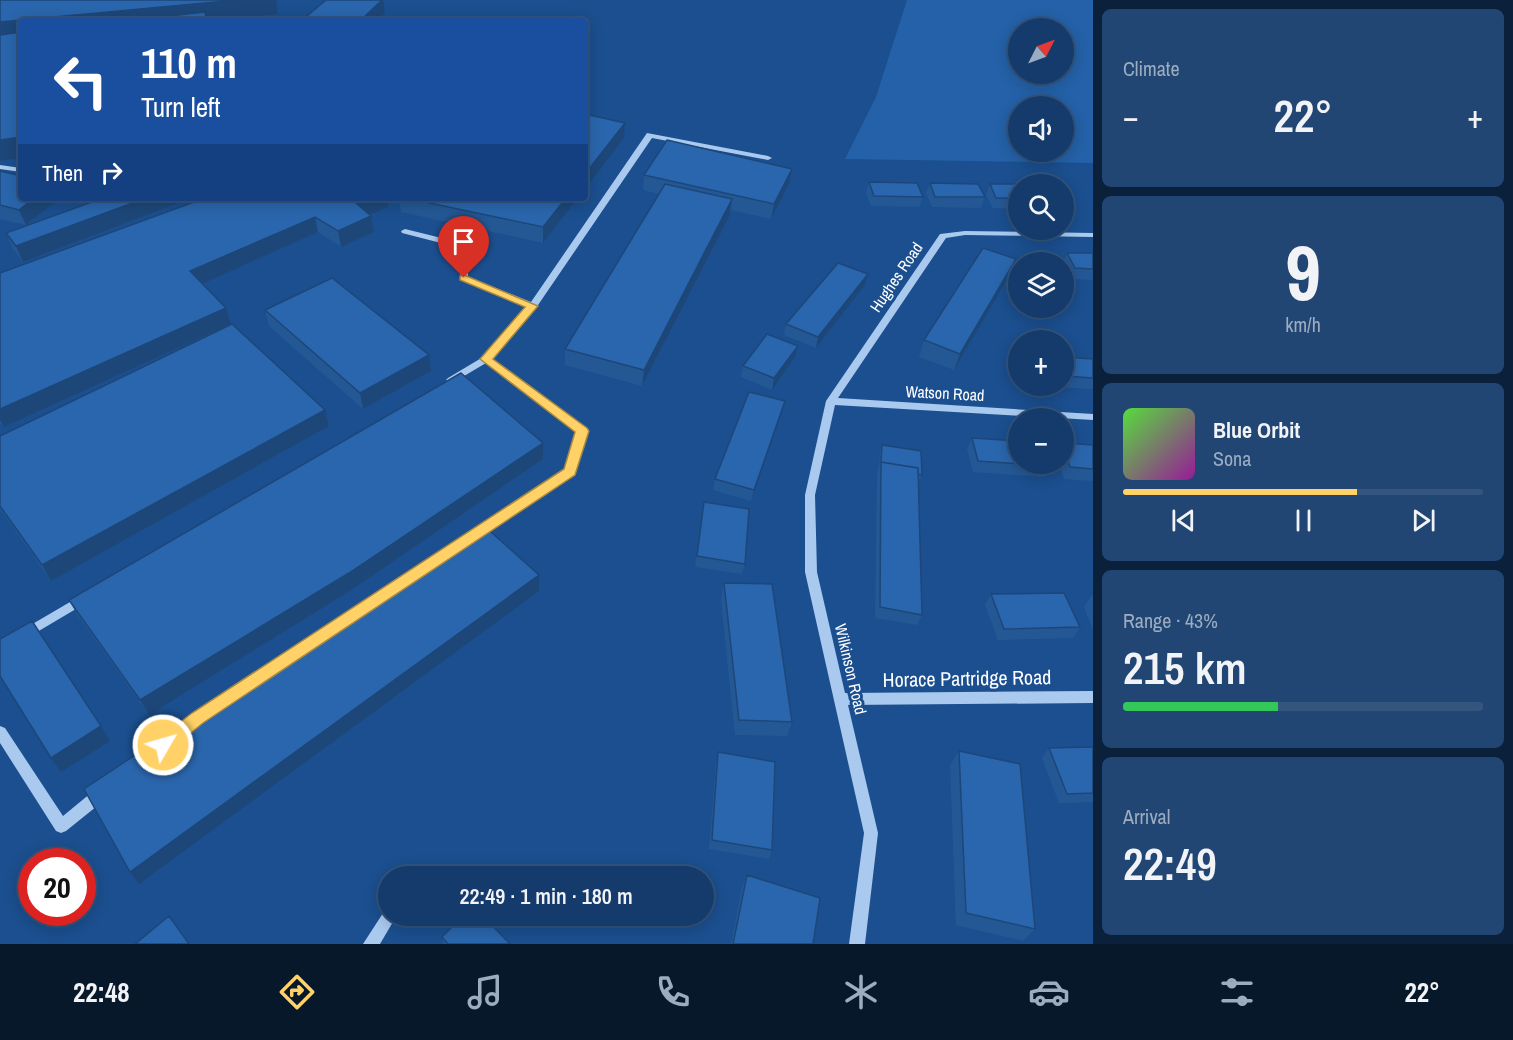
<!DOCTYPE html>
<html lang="en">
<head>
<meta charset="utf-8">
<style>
	body { margin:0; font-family:"Archivo Narrow",sans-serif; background:#214673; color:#f1f3f6; height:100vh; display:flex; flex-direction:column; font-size:22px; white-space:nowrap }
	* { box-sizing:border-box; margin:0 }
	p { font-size:20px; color:#9dadc1 }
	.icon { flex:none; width:33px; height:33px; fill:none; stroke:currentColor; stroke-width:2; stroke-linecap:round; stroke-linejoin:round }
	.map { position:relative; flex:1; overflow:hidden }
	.panel { display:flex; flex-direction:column; gap:9px; padding:9px; background:#0b203b; width:420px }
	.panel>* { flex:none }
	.top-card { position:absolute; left:18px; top:18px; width:570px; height:183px; border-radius:6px; box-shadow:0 3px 15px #0003,0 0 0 2px #33557e; background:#1a4fa0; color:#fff; overflow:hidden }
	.needle { width:39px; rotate:48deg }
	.buttons { position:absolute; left:1008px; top:18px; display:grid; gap:12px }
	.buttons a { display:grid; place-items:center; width:66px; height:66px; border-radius:50%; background:#143b6b; box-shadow:0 3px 15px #0003,0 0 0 2px #33557e; font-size:30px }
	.speed { position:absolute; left:18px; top:848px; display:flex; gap:12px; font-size:30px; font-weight:700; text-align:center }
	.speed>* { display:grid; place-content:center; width:78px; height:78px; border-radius:50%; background:#143b6b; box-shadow:0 3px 15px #0003,0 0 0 2px #33557e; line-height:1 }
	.speed .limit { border:9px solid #d22; background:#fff; color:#111 }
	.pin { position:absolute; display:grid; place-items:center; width:51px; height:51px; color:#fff; margin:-62px -26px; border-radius:50% 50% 50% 0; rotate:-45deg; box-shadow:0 0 6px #0007 }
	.pin .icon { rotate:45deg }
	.me { position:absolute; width:66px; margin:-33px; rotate:52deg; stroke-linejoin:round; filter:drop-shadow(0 0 4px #0008) }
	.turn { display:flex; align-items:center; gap:21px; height:126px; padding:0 24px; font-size:27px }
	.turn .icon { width:78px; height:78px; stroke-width:2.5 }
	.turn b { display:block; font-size:42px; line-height:51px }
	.then { display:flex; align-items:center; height:57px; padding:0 24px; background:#0003; gap:12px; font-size:22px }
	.big { font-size:45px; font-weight:600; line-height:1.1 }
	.panel .tile { flex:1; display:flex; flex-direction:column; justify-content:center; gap:9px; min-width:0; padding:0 21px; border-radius:9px; background:#214673 }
	.panel .dial { align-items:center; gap:0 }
	.dial b { font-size:78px; line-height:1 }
	.song { display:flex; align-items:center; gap:18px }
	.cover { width:72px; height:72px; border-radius:9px; background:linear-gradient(135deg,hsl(110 70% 55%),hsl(300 70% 35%)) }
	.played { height:6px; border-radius:3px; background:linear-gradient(90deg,#ffd166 65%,#33557e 65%) }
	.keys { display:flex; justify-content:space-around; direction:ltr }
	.heat { display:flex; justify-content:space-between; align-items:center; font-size:33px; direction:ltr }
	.charge { height:9px; border-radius:4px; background:linear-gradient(90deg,#34c759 43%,#33557e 0) }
	.trip { position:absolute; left:378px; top:866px; width:336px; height:60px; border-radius:30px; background:#143b6b; box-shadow:0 3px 15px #0003,0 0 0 2px #33557e; font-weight:600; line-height:60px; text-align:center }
	.menu { display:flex; height:96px; justify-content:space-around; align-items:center; background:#08182b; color:#9dadc1 }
	.menu .icon { width:42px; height:42px }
	.menu .active { color:#ffd166 }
	.menu b { font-size:27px; color:#f1f3f6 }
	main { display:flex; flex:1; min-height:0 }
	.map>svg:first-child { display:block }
	.green { fill:#2461a8; fill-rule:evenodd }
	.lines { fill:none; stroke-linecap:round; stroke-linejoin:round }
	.minor { fill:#a9c9ee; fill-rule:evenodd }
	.wall { fill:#245895 }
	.shaded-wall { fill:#1d4779 }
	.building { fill:#2a66ad; stroke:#1d4779; stroke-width:1.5 }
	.route { fill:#ffd166; stroke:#a68842; stroke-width:1.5 }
	.labels { text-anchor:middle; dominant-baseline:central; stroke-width:6; stroke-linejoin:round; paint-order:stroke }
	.street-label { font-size:16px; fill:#fff; stroke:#1b4f8f }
	.near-street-label { font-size:20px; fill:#fff; stroke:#1b4f8f }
</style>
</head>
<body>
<main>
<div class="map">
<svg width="1093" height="944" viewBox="0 0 1093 944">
	<rect width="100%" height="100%" fill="#1b4f8f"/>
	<path class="green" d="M907,0H1093V163L845,159L876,97ZM1018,28H1064V74H1018ZM1018,106H1064V152H1018Z"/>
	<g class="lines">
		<path class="minor" d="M647,133L768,156L772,158L768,160L652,138L536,308L492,359L586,428L587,431L575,471L574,474L478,538H470L468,535L470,532L565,469L577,432L486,363L454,382H448L446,380L448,378L483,357L527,307L461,280L460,272L474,255L475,253L472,251L402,233L401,231L405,229L478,247L483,252L481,258L468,272V277L531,302Z
			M0,165L21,168V172L0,169Z
			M965,231L1093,233V237L965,235L946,238L838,398L1093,414V420L835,405L815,495L817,572L845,693L1093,691V703L848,705L878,833L865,944H849L864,833L805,572V495L826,401L940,234Z
			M82,595L86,597L88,600L86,603L0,654V643Z
			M0,726L5,728L63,816L97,788L102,787L107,788L109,793L107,798L66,831L61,833L56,831L0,743Z
			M388,908V915H397L380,944H363L385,910Z"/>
	</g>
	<path class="wall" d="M792,169L789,184L771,219L731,210L730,215L642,386L565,365V349L659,194L643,190L644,175Z
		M0,171L21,198L59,199L26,225L0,219Z
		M869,182L923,197L919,207L871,206L866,193Z
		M930,183L985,197L981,208L932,207L926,193Z
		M990,184H1018V209L993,208L986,195Z
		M205,198L388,207L370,214L371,216L374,232L341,247L318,232L203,283L231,324L4,427L0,423V273Z
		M399,198H578L543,243L401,212Z
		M184,201L23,262L13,249L6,233Z
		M1067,253H1093V280L1070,279L1064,266V262H1063Z
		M868,274L865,285L816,348L784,335L786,324Z
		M1010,275L954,370L919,357L924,340Z
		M265,310L431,371L363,409L269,326Z
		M795,357L772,390L741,377L743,366Z
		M1064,357L1093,359V389L1034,386H1064Z
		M325,410L329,426L51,581L0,509V436Z
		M782,412L751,501L713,490L715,479Z
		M972,438L1050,466L1045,477L973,472L967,449Z
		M543,443V459L353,589L149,715L78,616L69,600Z
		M1064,443L1093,445V481L1064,479L1059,464H1064Z
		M882,445L922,475L920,480H918L922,615L917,625L875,618L877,474L879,467L880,451Z
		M704,502L745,564L742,574L695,567Z
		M724,583L792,722L787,736L735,735L721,599Z
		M991,594L1080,627L1073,638L998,640L985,605Z
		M1091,596H1093V630L1084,607Z
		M1093,747V802L1059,803L1042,758L1049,748Z
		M959,751L1035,929L1023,941L956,925L950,765Z
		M718,752L772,850L769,859L709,849L716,762Z
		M747,875L813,944H731L742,887Z
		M442,937L510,944H443Z"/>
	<path class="shaded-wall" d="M237,0H276L278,14L207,21H21V39L0,41V22Z
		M382,0H383L385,13L376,21H360Z
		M625,123L624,138L585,189V174Z
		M21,137V158L0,161V140Z
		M792,169L789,184L771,219L774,204Z
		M34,198L59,199L26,225L19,210Z
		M146,198H183L184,201L23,262L16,246Z
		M370,198H387L388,207L359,219L356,203Z
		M566,198H578L543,243V227Z
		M732,199L730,215L642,386L644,370Z
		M371,216L374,232L341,247L338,231Z
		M315,217L318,232L195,287L190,271Z
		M1016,259L1010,275L954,370L960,354Z
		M868,274L865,285L816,348L818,337Z
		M226,308L231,324L4,427L0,420V409Z
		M798,346L795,357L772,390L774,378Z
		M429,355L431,371L363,409L360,393Z
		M785,401L782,412L751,501L754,490Z
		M325,410L329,426L51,581L42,565Z
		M543,443V459L353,589L149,715L140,700Z
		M539,575V591L139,884L130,872Z
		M101,726L110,741L61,772L51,758Z"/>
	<path class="building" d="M0,0H237L0,22Z
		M326,0H382L360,21H301Z
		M205,12L206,21H125Z
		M21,32V137L0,140V35Z
		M585,114L625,123L585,174Z
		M667,140L792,169L774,204L644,175Z
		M0,171L21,176V198H34L19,210L0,205Z
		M869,182L917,183L923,197L874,196Z
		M930,183L978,184L985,197H935Z
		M665,184L732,199L644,370L565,349Z
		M990,184H1019L1018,198H996Z
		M103,198H146L16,246L6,233Z
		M205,198H370L356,203L371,216L338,231L315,217L190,271L226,308L0,409V273Z
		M406,198H566L543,227Z
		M983,248L1016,259L960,354L924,340Z
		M1067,253H1093V269L1075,268Z
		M838,263L868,274L818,337L786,324Z
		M332,278L429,355L360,393L265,310Z
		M232,324L325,410L42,565L0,506V436Z
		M767,334L798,346L774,378L743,366Z
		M1064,357L1093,359V378L1064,376Z
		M461,373L543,443L349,573L140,700L69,600Z
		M749,392L785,401L754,490L715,479Z
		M972,438L1018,441V464H1050V466L978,461Z
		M1064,443L1093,445V469L1070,467L1064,449Z
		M882,445L921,451L922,475L918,474V468L881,462Z
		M881,462L918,468L922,615L880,607Z
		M704,502L749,509L745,564L697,556Z
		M482,524L539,575L130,872L84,789Z
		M724,583L772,584L792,722L739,720Z
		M1064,593L1080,627L1004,629L991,594Z
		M32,621L101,726L51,758L0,676V639Z
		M1093,747V793L1067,794L1049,748Z
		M959,751L1020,764L1035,929L966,913Z
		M718,752L775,762L772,850L712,840Z
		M747,875L820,898L813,944H733Z
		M464,915H482L510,944H448L442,937Z
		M169,916L189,944H135Z"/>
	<path class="route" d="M464,275L538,306L493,359L587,428L589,431L575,475L203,723L169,751L163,753L157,751L155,745L157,740L192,713L564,469L575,432L480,359L525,307L460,280V276Z"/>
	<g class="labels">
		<g class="street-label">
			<text transform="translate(896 277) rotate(-56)">Hughes Road</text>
			<text transform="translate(945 393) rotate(3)">Watson Road</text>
			<text transform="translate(851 669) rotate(77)">Wilkinson Road</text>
		</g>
		<g class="near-street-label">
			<text transform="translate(967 678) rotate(-1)">Horace Partridge Road</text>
		</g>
	</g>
</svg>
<div class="buttons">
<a><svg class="needle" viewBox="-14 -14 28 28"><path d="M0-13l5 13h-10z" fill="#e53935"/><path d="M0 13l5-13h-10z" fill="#9dadc1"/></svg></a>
<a><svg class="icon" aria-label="sound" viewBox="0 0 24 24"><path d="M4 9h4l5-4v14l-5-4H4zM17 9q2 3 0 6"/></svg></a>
<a><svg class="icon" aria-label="search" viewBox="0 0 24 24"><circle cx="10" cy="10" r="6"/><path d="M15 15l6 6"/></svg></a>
<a><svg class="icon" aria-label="layers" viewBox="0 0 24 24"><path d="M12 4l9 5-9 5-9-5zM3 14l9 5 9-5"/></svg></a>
<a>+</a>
<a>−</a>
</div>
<div class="speed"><div class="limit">20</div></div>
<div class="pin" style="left:464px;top:278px;background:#d93025"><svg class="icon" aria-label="arrive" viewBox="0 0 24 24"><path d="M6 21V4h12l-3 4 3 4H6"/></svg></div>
<svg class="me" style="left:163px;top:745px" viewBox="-20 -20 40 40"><circle r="17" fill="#ffd166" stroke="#fff" stroke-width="3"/><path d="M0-11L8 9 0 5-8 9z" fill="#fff"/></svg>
<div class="trip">22:49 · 1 min · 180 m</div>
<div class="top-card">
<div class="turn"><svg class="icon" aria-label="left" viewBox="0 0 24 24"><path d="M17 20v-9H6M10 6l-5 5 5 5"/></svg><div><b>110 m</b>Turn left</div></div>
<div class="then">Then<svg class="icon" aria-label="right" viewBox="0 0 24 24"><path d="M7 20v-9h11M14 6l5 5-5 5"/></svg></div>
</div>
</div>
<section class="panel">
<div class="tile"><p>Climate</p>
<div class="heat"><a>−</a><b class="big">22°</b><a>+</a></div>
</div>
<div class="tile dial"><b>9</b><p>km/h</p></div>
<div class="tile">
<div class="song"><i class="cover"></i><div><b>Blue Orbit</b><p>Sona</p></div></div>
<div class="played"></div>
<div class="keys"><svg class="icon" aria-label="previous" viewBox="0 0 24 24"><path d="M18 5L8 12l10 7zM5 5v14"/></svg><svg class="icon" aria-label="pause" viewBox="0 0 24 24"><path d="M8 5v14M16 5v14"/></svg><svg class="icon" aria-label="next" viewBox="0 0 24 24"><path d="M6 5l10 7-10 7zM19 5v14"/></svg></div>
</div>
<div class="tile"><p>Range · 43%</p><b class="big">215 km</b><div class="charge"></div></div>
<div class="tile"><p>Arrival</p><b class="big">22:49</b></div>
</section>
</main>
<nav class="menu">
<b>22:48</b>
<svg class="icon active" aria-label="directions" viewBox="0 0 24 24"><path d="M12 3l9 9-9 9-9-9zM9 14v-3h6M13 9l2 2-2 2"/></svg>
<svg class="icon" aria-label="music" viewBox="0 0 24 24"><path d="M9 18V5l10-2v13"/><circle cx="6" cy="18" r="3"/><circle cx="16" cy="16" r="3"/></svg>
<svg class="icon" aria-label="phone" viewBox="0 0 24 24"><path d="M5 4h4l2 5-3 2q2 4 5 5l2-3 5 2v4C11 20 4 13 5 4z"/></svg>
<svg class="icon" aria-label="climate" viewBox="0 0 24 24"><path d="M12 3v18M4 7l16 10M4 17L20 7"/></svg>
<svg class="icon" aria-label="car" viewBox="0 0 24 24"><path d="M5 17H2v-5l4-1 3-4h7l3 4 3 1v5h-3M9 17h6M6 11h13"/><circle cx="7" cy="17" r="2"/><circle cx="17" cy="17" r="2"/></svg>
<svg class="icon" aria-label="filters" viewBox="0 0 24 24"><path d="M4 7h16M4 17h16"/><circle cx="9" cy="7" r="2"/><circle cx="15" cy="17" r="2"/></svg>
<b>22°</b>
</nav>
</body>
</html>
